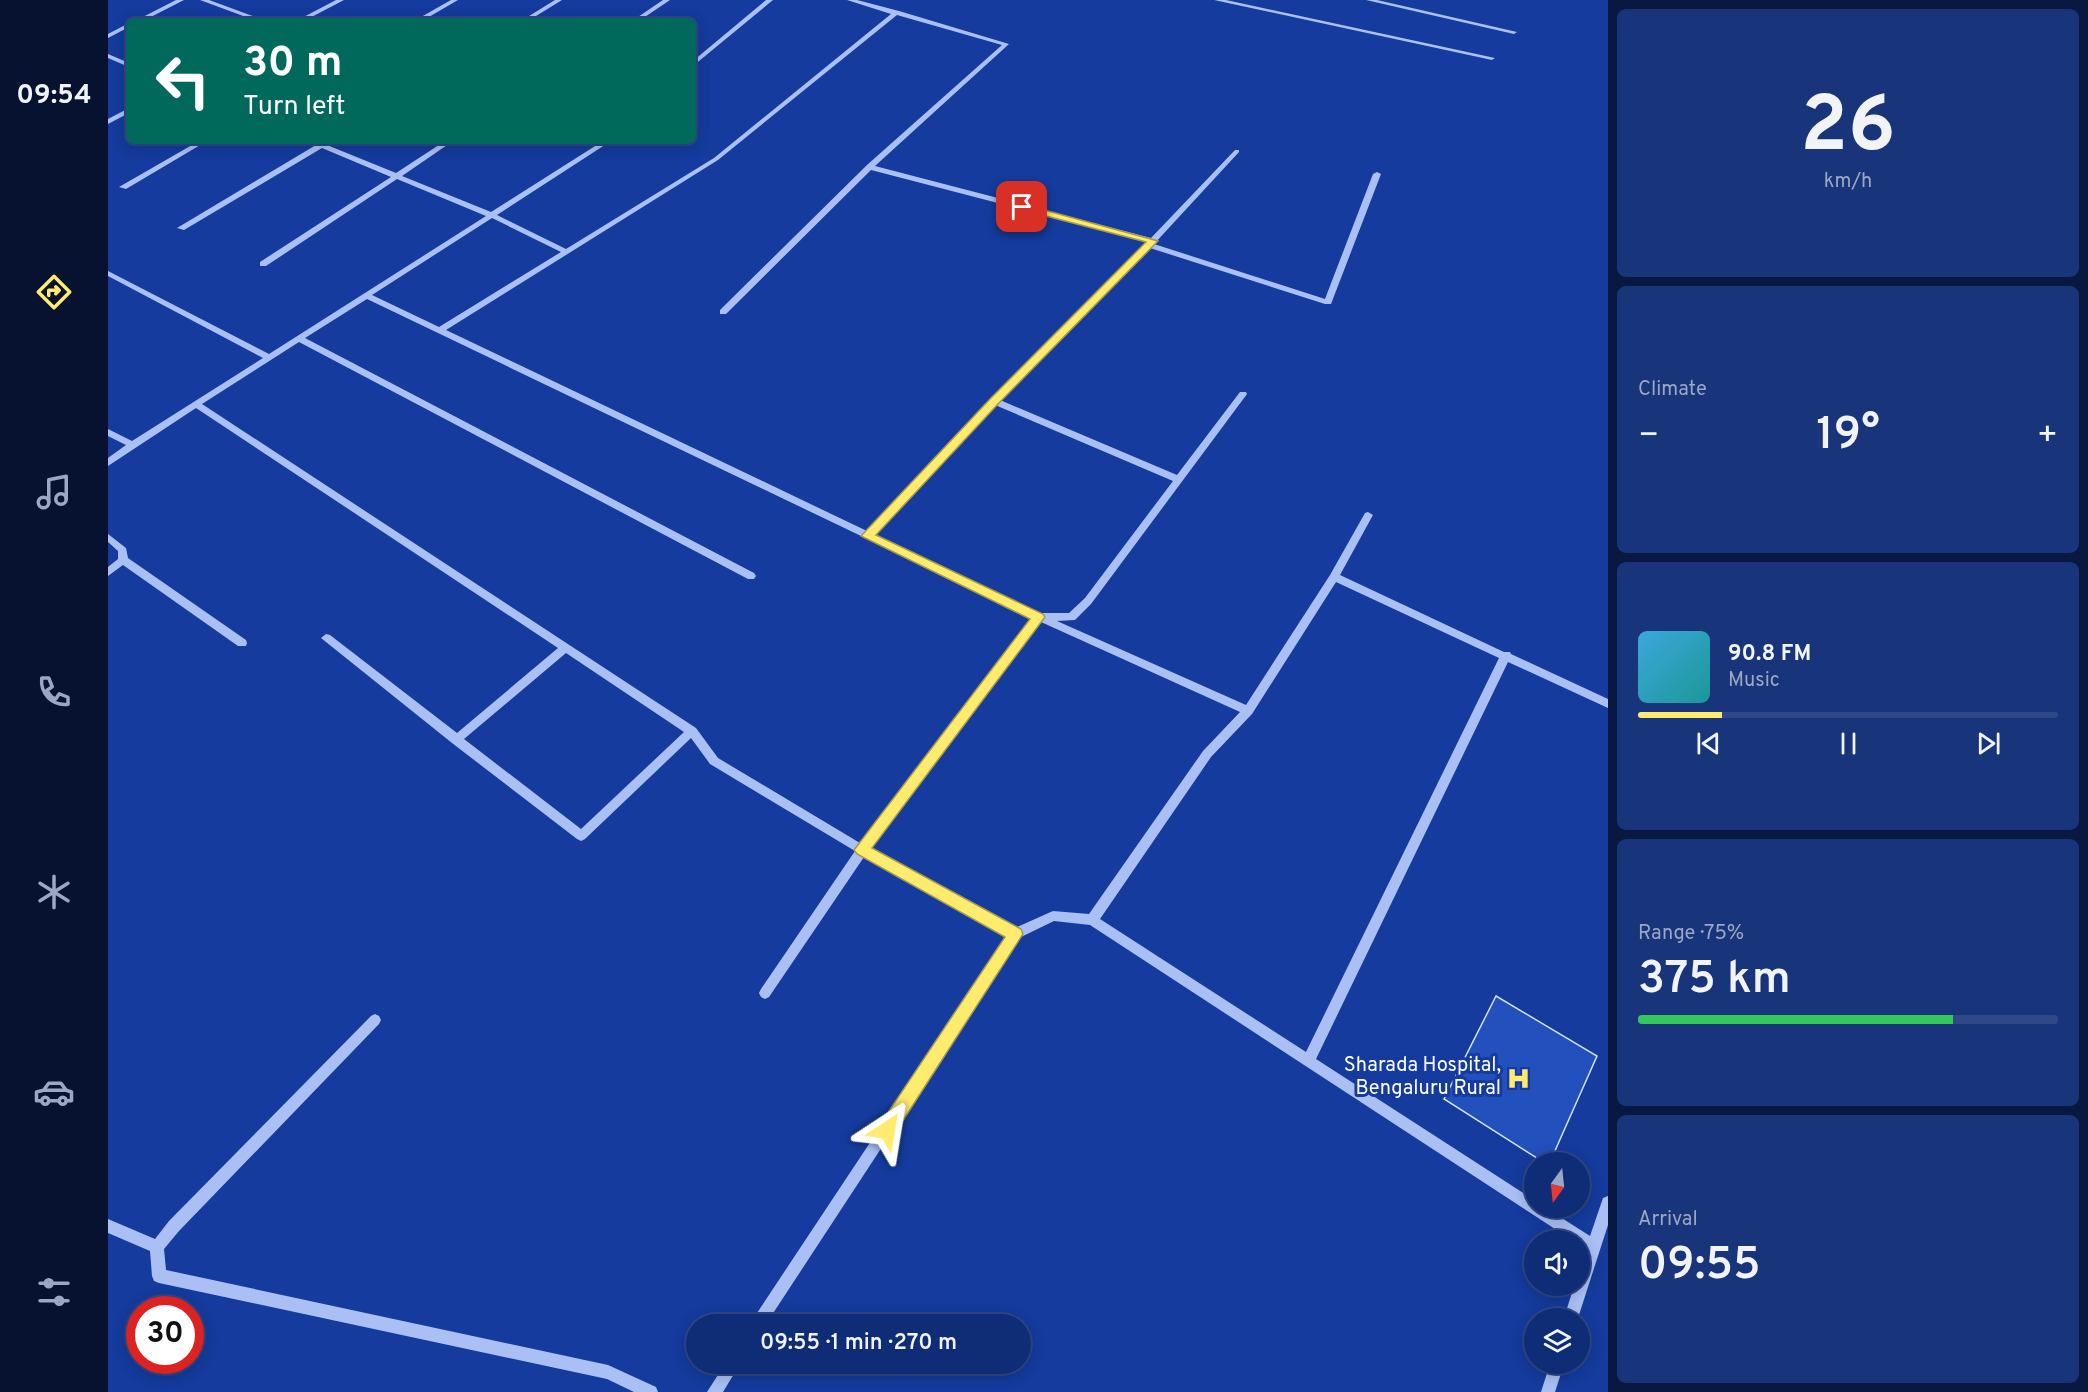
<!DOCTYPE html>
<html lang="en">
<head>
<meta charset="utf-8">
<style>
	body { margin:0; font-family:Overpass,sans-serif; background:#18347b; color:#f1f3f6; height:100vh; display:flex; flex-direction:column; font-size:22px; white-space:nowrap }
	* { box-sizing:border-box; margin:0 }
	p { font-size:20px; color:#9ba7c5 }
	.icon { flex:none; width:33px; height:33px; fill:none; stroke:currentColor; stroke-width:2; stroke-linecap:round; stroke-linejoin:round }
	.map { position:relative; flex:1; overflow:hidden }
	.panel { display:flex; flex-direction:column; gap:9px; padding:9px; background:#081841; width:480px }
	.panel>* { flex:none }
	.hud { position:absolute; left:18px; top:18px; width:570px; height:126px; border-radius:9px; box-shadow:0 3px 15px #0003,0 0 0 2px #2f4888; background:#00695c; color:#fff; overflow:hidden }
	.needle { width:39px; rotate:195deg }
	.tools { position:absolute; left:1416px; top:1152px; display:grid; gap:12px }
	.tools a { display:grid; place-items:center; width:66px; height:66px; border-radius:50%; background:#0f2c76; box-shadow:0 3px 15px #0003,0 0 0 2px #2f4888; font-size:30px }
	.speed { position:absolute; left:18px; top:1296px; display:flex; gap:12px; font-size:30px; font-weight:700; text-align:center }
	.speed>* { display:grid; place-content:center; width:78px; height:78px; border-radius:50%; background:#0f2c76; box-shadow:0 3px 15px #0003,0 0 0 2px #2f4888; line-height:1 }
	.speed .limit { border:9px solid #d22; background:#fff; color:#111 }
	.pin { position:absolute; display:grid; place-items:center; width:51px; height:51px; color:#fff; margin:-26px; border-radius:12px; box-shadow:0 3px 9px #0006 }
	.me { position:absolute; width:66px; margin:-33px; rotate:33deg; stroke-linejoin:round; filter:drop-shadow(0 0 4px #0008) }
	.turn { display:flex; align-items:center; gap:21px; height:126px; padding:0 18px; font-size:27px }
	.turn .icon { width:78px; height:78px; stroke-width:2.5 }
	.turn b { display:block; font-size:42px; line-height:51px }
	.big { font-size:45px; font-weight:600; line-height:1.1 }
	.panel .card { flex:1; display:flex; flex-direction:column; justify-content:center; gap:9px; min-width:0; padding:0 21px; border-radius:9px; background:#18347b }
	.panel .dial { align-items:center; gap:0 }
	.dial b { font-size:78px; line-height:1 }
	.song { display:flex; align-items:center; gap:18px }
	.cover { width:72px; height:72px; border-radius:9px; background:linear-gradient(135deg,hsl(200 70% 55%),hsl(180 70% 35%)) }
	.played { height:6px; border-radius:3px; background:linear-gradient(90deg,#ffeb6d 20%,#2f4888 20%) }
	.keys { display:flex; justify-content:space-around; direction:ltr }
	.heat { display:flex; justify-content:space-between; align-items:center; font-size:33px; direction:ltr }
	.charge { height:9px; border-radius:4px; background:linear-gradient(90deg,#34c759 75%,#2f4888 0) }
	.trip { position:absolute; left:578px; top:1314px; width:345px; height:60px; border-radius:30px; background:#0f2c76; box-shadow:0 3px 15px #0003,0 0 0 2px #2f4888; font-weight:600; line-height:60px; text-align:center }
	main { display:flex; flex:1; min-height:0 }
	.tab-bar { display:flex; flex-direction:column; width:108px; justify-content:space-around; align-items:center; background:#06122f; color:#9ba7c5 }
	.tab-bar .icon { width:42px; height:42px }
	.tab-bar .active { color:#ffeb6d }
	.tab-bar b { font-size:27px; color:#f1f3f6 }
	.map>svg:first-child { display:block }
	.building { fill:#2250bc; stroke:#d3e0fd; stroke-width:1.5 }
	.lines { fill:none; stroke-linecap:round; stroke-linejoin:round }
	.minor { fill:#aac0f4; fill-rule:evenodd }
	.route { fill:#ffeb6d; stroke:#a69947; stroke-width:1.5 }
	.labels { text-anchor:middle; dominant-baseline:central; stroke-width:6; stroke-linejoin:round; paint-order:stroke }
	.near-poi-label { font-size:20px; fill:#fff; stroke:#143b9d; text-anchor:end }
</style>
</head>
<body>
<main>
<nav class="tab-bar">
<b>09:54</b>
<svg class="icon active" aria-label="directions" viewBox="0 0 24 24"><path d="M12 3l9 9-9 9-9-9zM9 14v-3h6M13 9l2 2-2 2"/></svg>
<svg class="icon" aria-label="music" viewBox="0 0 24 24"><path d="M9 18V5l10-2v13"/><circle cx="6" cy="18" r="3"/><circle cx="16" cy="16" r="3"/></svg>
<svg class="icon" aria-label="phone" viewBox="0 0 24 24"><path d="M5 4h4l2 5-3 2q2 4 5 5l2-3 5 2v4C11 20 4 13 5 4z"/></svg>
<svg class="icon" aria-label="climate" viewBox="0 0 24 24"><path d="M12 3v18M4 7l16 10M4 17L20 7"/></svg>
<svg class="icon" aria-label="car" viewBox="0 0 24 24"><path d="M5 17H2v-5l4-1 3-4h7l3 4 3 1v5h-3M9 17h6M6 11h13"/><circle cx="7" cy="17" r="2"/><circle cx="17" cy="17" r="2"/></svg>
<svg class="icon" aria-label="filters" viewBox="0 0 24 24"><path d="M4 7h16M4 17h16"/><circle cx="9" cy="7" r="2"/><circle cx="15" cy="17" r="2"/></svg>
</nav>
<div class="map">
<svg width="1500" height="1392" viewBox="0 0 1500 1392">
	<rect width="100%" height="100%" fill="#143b9d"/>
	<path class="building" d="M1388,996L1489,1056L1442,1162H1435L1336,1099Z"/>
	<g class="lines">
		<path class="minor" d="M68,0H76L35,21H27Z
			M92,0H101L158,21H149Z
			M228,0H236L196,21H188Z
			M343,0H350L314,21H306Z
			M447,0H454L420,21H413Z
			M555,0H562L531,21H524Z
			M658,0H665L585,66V61Z
			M739,0H749L791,11L901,44L767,166L1043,238L1127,150H1131V152L1046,244L1217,299L1265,174L1269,172L1273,174L1223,304H1217L1042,248L892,400L1069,475L1132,392H1138L1139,394L983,604L967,620L949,621L1138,705L1222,575L1257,513L1260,512L1265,515L1232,575L1396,652H1402L1403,654L1500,699V708L1400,662L1208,1059L1426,1200V1208H1438L1482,1236L1495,1198L1500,1196V1225L1470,1318H1456L1466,1286H1472V1270L1478,1250L1472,1246V1240H1464L982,925L946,921L911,938L658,1324H643L645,1319L899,936L756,857L661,997L657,999L653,997L651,993L653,989L747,851L602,764L583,738L477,839L473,841L469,839L344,743L213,638L218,634L222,635L349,733L450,648L88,408L0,466V458L18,445L0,436V429L24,441L155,358L0,276V271L161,354L378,216L289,179L158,266H152V262L283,177L214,148L76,230L69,228L208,145L200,141L219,142L220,143L219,145L288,173L337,141H345L294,176L383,212L495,141H503L389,215L458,249L606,158L783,14ZM789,15L894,45L759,165L612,310V314H618L763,170L1040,242L883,399L759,531L338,330L610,160ZM384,218L453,252L331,327L264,295ZM259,299L924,618L752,843L610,758L588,728L94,404L191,342L640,579H646L648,576L646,573L197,338ZM887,405L1065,481L977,598L961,613H932L766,534ZM1228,582L1391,658L1198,1052L992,919L1103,757L1144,714ZM933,622L1132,712L1095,751L981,914L945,911L907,928L762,849ZM458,653L576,732L473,829L356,739Z
			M1106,0H1118L1387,58L1384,60Z
			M1258,0H1269L1409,32L1406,34Z
			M21,23V27L0,38V34Z
			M0,54L21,63V67L0,58Z
			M21,108V113L0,124V119Z
			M91,141H99L18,189L11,187Z
			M0,534L18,548L20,558L138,640L139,643L138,646H130L15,565L0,576V567L10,559V551L0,542Z
			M267,1014L271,1016L273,1020L271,1024L71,1231L56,1249L58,1270L500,1365L548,1387L550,1392H526L499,1379L51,1283L46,1281L44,1276L42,1251L0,1233V1219L47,1239L61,1221L263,1016Z
			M617,1364H632L615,1392H599Z
			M1442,1364H1456L1447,1392H1433Z"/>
	</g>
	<path class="route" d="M914,204L1050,241L890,404L768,535L935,614L937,617L764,848L913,929L915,934L785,1136L779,1138L773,1136L770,1130L773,1123L897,937L749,854L746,850L922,619L753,536L882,399L1038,242L911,209L909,207Z"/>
	<defs>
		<symbol id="hospital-bare" viewBox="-9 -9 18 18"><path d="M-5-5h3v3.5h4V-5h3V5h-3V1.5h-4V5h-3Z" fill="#ffeb6d" stroke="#143b9d" stroke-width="2.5" paint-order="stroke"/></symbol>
	</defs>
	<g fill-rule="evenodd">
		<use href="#hospital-bare" x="1394" y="1062" width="33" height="33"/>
	</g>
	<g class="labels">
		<g class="near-poi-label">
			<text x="1393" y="1066">Sharada Hospital,<tspan x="1393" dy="23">Bengaluru Rural</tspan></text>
		</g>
	</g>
</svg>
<div class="tools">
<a><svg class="needle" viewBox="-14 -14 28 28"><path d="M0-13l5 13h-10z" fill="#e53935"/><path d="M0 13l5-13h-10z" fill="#9ba7c5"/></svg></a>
<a><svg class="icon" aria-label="sound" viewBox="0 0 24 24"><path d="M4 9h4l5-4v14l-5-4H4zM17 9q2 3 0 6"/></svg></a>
<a><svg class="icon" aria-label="layers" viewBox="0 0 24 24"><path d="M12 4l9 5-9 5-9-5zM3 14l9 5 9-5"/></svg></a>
</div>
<div class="speed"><div class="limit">30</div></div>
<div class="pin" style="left:914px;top:207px;background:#d93025"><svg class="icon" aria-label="arrive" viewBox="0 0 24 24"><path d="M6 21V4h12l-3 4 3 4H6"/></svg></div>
<svg class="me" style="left:779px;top:1130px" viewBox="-20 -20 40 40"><path d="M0-17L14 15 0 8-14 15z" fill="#ffeb6d" stroke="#fff" stroke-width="4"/></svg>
<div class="trip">09:55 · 1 min · 270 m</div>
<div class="hud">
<div class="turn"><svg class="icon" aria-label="left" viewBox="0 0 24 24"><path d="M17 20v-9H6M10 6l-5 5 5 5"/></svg><div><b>30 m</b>Turn left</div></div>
</div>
</div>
<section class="panel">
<div class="card dial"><b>26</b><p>km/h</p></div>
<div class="card"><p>Climate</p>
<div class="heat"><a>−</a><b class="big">19°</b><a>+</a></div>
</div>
<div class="card">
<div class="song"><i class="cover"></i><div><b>90.8 FM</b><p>Music</p></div></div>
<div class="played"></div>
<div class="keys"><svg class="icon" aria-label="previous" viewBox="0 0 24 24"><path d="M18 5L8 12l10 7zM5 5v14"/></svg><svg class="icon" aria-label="pause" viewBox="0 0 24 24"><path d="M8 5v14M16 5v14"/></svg><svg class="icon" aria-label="next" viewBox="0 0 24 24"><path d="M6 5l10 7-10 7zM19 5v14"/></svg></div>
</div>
<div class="card"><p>Range · 75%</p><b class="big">375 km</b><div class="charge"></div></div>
<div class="card"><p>Arrival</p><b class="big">09:55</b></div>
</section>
</main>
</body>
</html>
